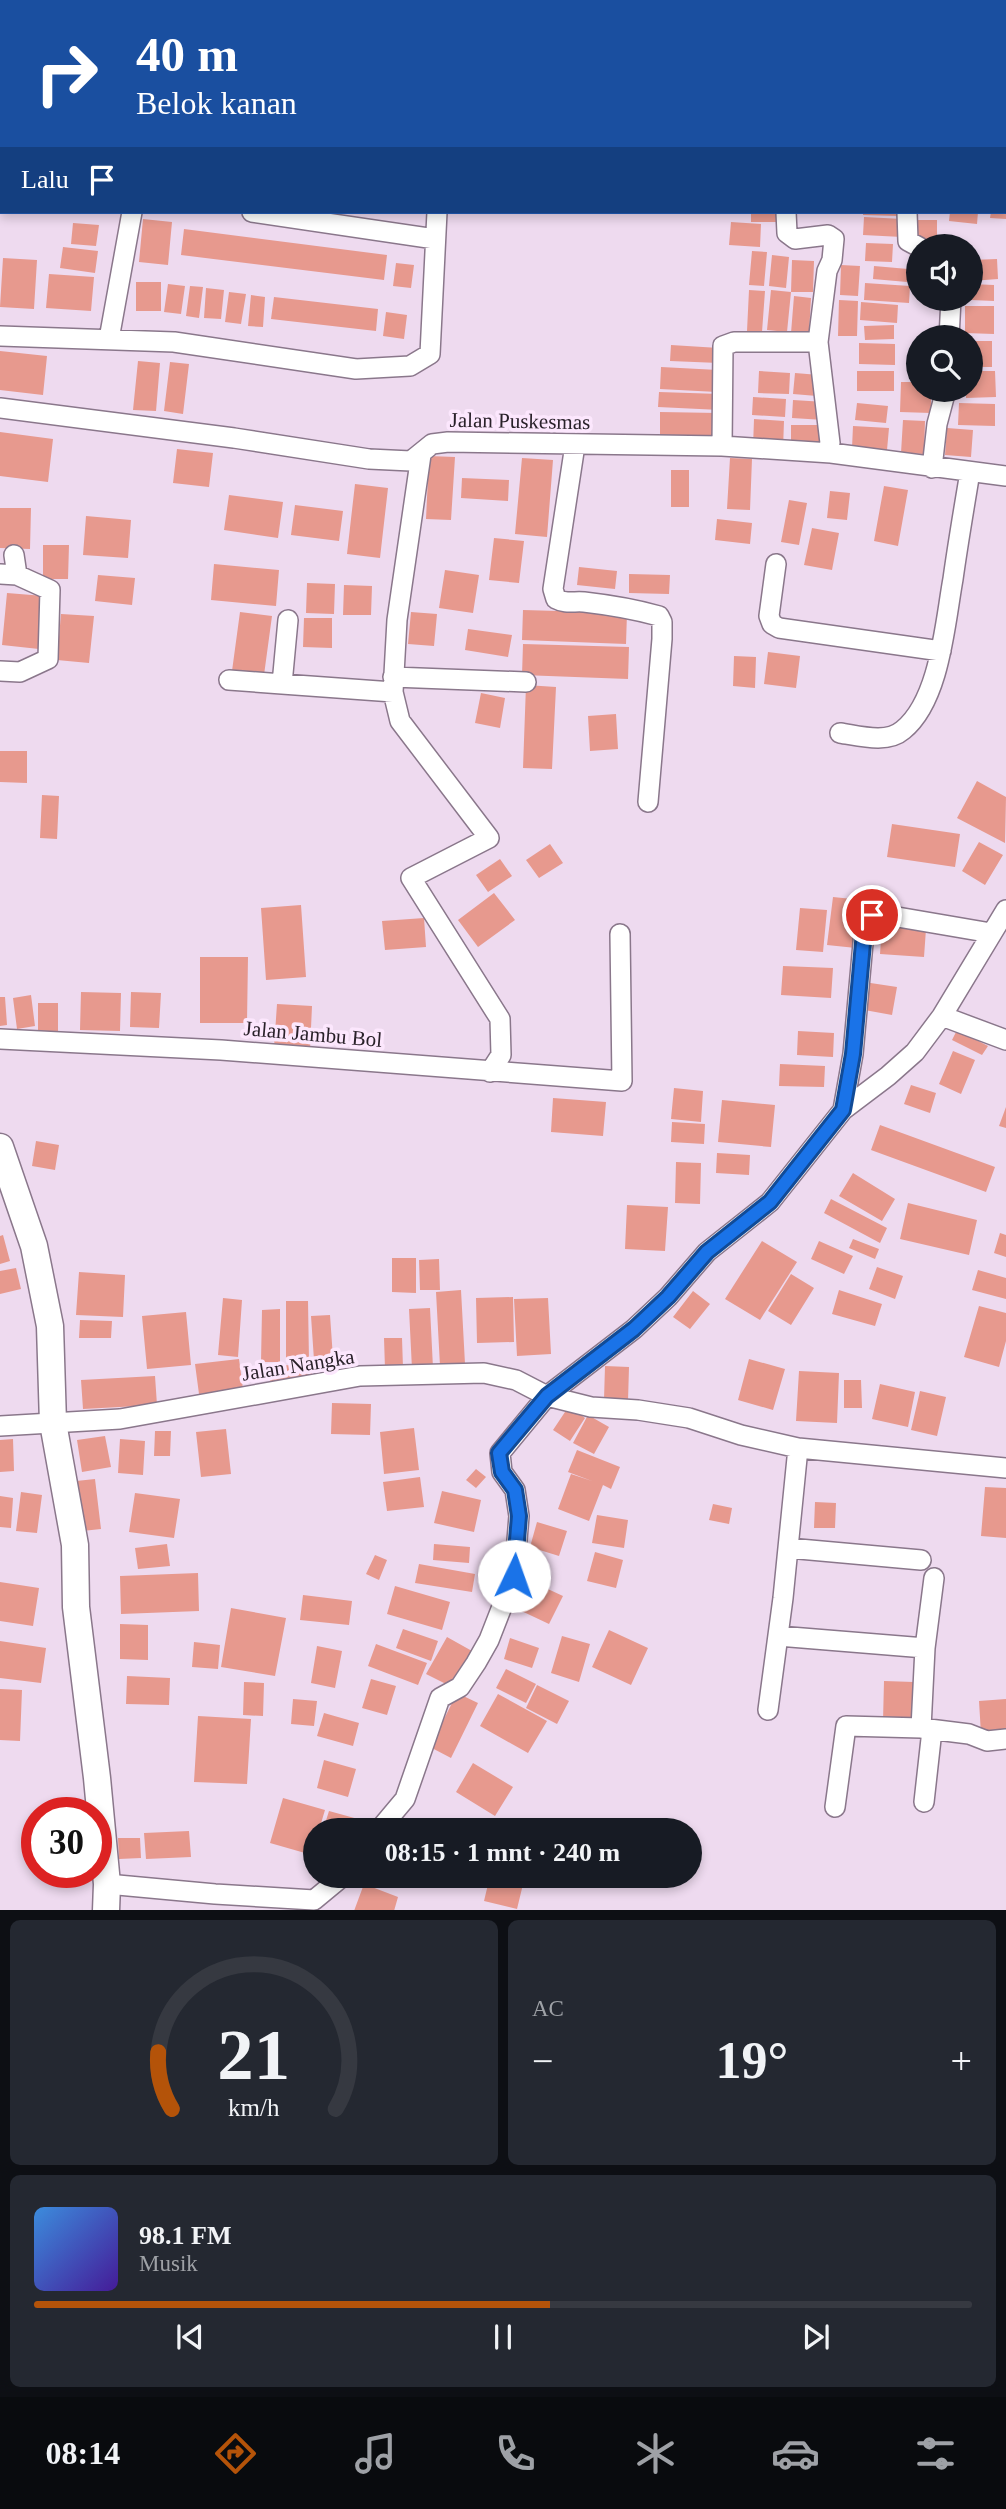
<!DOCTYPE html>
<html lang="id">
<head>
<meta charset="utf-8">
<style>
	body { margin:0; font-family:Georgia,serif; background:#242831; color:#f1f3f6; height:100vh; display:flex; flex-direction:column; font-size:26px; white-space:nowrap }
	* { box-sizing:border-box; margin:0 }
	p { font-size:23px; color:#9ea1a6 }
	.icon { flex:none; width:38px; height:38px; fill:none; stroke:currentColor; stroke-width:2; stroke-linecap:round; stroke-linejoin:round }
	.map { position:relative; height:1910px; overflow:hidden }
	.drawer { display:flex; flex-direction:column; gap:10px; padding:10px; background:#0d0f14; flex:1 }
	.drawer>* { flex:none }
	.banner { position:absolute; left:0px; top:0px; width:1006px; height:214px; box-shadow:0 4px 10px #0003; background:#1a4fa0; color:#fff; overflow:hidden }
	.controls { position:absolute; left:906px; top:234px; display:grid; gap:14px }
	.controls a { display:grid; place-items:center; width:77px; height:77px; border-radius:50%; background:#171b24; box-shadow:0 4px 10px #0003; font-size:35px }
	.speed { position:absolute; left:21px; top:1797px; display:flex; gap:14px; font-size:35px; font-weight:700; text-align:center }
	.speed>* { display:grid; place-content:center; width:91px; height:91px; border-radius:50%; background:#171b24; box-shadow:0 4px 10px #0003; line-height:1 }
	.speed .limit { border:10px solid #d22; background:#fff; color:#111 }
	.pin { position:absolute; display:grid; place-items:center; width:60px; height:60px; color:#fff; margin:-30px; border:4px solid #fff; border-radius:50%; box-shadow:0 2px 7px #0007 }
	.me { position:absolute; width:77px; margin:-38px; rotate:3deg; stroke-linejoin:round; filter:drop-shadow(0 0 5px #0008) }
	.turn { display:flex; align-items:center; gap:24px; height:147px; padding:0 21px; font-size:32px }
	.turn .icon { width:91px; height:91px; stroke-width:2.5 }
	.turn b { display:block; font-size:49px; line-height:60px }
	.then { display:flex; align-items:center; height:66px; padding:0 21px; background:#0003; gap:14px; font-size:26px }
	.big { font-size:52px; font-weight:700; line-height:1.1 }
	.drawer .widget { flex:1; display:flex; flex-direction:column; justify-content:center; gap:10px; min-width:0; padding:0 24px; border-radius:10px; background:#242831 }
	.drawer .dial { align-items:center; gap:0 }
	.dial svg { height:182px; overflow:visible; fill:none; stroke:#363941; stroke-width:7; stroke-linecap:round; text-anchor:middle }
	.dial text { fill:#f1f3f6; stroke:none }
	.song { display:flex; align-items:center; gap:21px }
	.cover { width:84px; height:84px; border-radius:10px; background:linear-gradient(135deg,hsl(210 70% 55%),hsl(260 70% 35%)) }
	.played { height:7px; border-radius:4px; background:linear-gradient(90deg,#b45309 55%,#363941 55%) }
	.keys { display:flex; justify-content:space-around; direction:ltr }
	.heat { display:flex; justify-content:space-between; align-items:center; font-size:38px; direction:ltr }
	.drawer .tiles { flex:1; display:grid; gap:10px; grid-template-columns:1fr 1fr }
	.widget:last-child { grid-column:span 2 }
	.trip { position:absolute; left:303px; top:1818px; width:399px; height:70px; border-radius:35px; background:#171b24; box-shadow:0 4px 10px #0003; font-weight:700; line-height:70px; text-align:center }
	.tab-bar { display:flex; height:112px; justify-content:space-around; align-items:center; background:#090b0e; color:#9ea1a6 }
	.tab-bar .icon { width:49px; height:49px }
	.tab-bar .current { color:#b45309 }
	.tab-bar b { font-size:32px; color:#f1f3f6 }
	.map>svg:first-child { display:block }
	.building { fill:#e7998e }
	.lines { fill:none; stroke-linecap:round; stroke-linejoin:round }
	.street-casing { stroke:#8a778b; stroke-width:22 }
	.secondary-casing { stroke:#8a778b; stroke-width:29 }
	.street { stroke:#fff; stroke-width:19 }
	.secondary { stroke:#fff; stroke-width:26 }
	.route-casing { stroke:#114b97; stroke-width:18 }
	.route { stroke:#1a73e8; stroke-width:12 }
	.labels { text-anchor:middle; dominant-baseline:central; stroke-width:7; stroke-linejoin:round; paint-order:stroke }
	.street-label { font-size:21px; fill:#292129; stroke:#fce7fd }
</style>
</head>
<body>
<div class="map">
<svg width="1006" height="1911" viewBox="0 0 1006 1911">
	<rect width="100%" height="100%" fill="#eedaef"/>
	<path class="building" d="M751,212H782V222H751Z
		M863,212H899V216L863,215Z
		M950,212H978L977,224L949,221Z
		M991,212H1006V219L990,218Z
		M864,217L903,219L902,237L863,235Z
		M143,219L172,222L168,265L139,262Z
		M912,220H937V242H912Z
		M731,222L761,224L760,247L729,245Z
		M73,223L99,225L96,246L71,244Z
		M184,229L387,255L384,280L181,255Z
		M866,243L893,244L892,262L865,261Z
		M63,247L98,251L95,273L60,268Z
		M752,251L767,252L764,286L749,285Z
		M772,255L789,257L786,288L769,286Z
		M3,258L37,260L34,309L0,307Z
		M997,259L998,279L971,281V260Z
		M792,260L814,261L813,292H791Z
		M396,263L414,265L411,288L393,286Z
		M841,265L860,266L858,296L840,295Z
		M874,266L908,269L907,282L873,279Z
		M49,274L94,277L91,311L46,308Z
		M136,282H161V311H136Z
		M865,283L910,286L909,303L864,300Z
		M168,284L185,286L181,314L164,312Z
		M971,284L994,285V301L971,300Z
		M190,286L203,287L199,318L186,316Z
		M206,288L224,290L221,319L204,318Z
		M749,290L765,291L762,332L747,331Z
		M771,290L791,292L787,332L767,330Z
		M229,292L246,294L241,324L225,322Z
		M251,295L265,297L263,327L248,326Z
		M794,296L811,298L809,334L791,333Z
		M274,297L378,309L376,331L271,319Z
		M839,300L858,301L857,336H838Z
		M861,302L898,305L897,323L860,320Z
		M965,306H994V334L965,333Z
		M386,312L407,315L404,339L383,336Z
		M894,325V339L865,340L864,326Z
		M971,341H992V367H971Z
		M859,343L895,344V365L859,364Z
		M671,345L719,348V363L670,361Z
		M0,351L47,356L43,395L0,390Z
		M138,361L160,363L156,411L133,410Z
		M170,362L189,364L183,414L164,411Z
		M661,367L718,370L717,392L660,389Z
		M759,371L790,373L789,394L758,393Z
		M857,371H894V391H857Z
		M971,371H995L996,397L966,398V390H971Z
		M795,373L819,375L817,396L793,394Z
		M901,382H919V390H931V413L900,412Z
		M659,392L720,394V410L658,407Z
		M753,397L786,399L785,417L752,415Z
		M793,400L825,402L824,420L792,418Z
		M857,403L888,406L886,423L855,420Z
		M959,403L995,404V426L958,425Z
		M660,412L718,413L717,442L660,441Z
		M754,419L784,421L783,449L753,447Z
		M903,420L925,421L924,454L901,453Z
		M791,425H824L825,448L791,449Z
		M853,426L889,428L887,450L852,448Z
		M947,428L973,430L971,457L945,455Z
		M0,432L53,439L48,482L0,476Z
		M177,449L213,453L209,487L173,483Z
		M429,456L455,457L451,520L426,519Z
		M522,458L553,460L547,537L515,534Z
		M730,458L752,459L750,510L727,509Z
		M671,470H689V507H671Z
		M462,478L509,480L508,501L461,498Z
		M355,484L388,488L380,558L347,554Z
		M884,486L908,490L898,546L874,541Z
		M830,491L850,493L847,520L827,518Z
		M229,495L283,502L278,538L224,530Z
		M789,500L807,503L799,545L781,542Z
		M295,505L343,511L339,541L291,535Z
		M0,508H31L30,549L0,548Z
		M86,516L131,520L128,558L83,555Z
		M717,519L752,523L750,544L715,540Z
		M812,528L839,533L832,570L804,565Z
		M494,538L524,541L519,583L489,580Z
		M43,545H69L68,579H43Z
		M214,564L279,570L276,606L211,600Z
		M579,567L617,571L615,589L577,585Z
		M445,570L479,575L473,613L439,608Z
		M629,574L670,575L669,594L629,593Z
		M98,575L135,578L132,605L95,601Z
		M307,583L335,584L334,614L306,613Z
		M344,585L372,586L371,615H343Z
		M7,593L44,596L39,649L2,645Z
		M523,610L627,613L626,644L522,640Z
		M240,612L272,616L264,675L232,671Z
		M411,612L437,614L434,646L408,644Z
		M61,614L94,616L89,663L57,660Z
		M304,618H332V648L303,647Z
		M468,629L512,635L508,657L465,650Z
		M523,644L629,647L628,679L522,675Z
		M768,652L800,656L796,688L764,684Z
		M734,656L756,657L755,688L733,686Z
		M526,685L556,687L552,769L523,768Z
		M481,693L505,698L500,728L475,723Z
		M616,714L618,749L590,751L588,716Z
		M0,751H27V783L0,782Z
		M977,781L1006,797L1005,843L957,818Z
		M42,795L59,796L57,839L40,838Z
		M892,824L960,834L955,867L887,857Z
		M979,842L1003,855L985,885L962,871Z
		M550,844L563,863L539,878L526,860Z
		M500,859L512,876L488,892L476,875Z
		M494,893L515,920L478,947L458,920Z
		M833,897L862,900L856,948L827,945Z
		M301,905L306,977L266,980L261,908Z
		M800,908L827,910L823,952L796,950Z
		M424,918L426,947L385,950L382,921Z
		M882,926L926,929L924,957L880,954Z
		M200,957H248L247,1023H200Z
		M783,966L833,968L831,998L781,995Z
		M864,982L897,987L892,1015L859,1009Z
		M81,992L121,993L120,1031L80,1030Z
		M131,992L161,993L159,1028L130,1027Z
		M31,995L35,1026L17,1029L13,998Z
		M0,997H5L7,1025L0,1026Z
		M38,1003H58V1036H38Z
		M277,1004L312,1006L310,1050L274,1048Z
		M957,1030L988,1046L982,1055L952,1040Z
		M798,1031L834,1033L833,1057L797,1055Z
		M953,1051L975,1060L961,1094L939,1084Z
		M780,1064L825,1066L824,1087L779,1086Z
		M911,1085L936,1093L930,1113L904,1104Z
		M674,1088L703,1091L701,1122L671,1119Z
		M553,1098L606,1102L603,1136L551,1132Z
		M722,1100L775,1105L771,1147L718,1142Z
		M1006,1107V1128L999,1126Z
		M672,1122L705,1124L704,1144L671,1142Z
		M880,1125L995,1167L986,1192L871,1150Z
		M36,1141L59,1145L55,1170L32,1166Z
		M717,1153L750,1155L749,1175L716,1173Z
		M676,1162L701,1163L700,1204L675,1203Z
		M853,1173L895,1199L882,1221L839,1196Z
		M831,1199L887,1228L880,1243L824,1213Z
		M908,1203L977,1220L969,1255L900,1239Z
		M627,1205L668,1207L665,1251L625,1249Z
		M1000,1233L1006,1235V1257L994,1253Z
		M3,1235L10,1261L0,1264V1236Z
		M853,1239L879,1249L875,1259L849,1248Z
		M762,1241L797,1262L760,1320L725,1299Z
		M819,1241L853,1256L844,1274L811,1259Z
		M392,1258H416V1293L392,1292Z
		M439,1259L440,1290H420L419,1260Z
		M877,1267L903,1276L895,1299L869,1289Z
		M16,1268L21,1289L0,1294V1271Z
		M978,1270L1006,1278V1299L972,1290Z
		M79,1272L125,1275L123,1317L76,1315Z
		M791,1274L814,1288L791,1325L768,1311Z
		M461,1290L465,1364L440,1366L436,1292Z
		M839,1290L882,1304L875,1326L832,1314Z
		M693,1291L710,1304L690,1329L673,1317Z
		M513,1297L514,1342L477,1343L476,1298Z
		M223,1298L242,1300L238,1357L218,1355Z
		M548,1298L551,1354L517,1356L514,1299Z
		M286,1301H308L309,1361L286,1360Z
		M979,1306L1006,1313V1341L999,1367L964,1357Z
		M430,1308L433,1368L412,1369L409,1309Z
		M280,1309V1362H261L262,1310Z
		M186,1312L191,1365L147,1369L142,1316Z
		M330,1315L333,1358L314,1360L311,1316Z
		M80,1320L112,1321L111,1338H79Z
		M384,1338H402L403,1368L385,1369Z
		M239,1359L243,1389L199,1394L195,1364Z
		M749,1359L785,1369L773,1410L738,1400Z
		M310,1362L313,1383L271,1388L268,1368Z
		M605,1366L629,1367L628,1401L604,1400Z
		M799,1371L839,1373L837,1423L796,1421Z
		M155,1376L157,1405L83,1409L81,1380Z
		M844,1380H861L862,1408H844Z
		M880,1384L915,1392L908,1427L872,1419Z
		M920,1391L946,1397L937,1436L911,1430Z
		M332,1403L371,1404L370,1435L331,1434Z
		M569,1406L585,1418L570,1441L553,1430Z
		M588,1415L609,1427L594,1454L573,1443Z
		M414,1428L419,1470L384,1474L380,1432Z
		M226,1429L231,1474L201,1477L196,1432Z
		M155,1431H171L170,1456H154Z
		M105,1436L111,1467L82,1472L77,1440Z
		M13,1439L14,1471L0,1472V1440Z
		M120,1439L145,1441L143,1475L118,1473Z
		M577,1450L620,1467L611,1489L603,1485L589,1521L558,1509L571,1474L592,1481L568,1472Z
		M476,1469L486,1477L476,1488L466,1480Z
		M420,1477L424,1507L387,1511L383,1482Z
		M95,1479L101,1529L73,1532L67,1482Z
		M985,1487L1006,1488V1538L981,1536Z
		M442,1491L481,1500L474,1532L434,1523Z
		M21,1492L42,1495L37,1533L16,1531Z
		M135,1493L180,1499L174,1538L129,1532Z
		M0,1496L13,1498L11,1528L0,1527Z
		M815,1502L836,1503L835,1528H814Z
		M713,1504L732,1508L729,1524L709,1520Z
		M597,1515L628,1520L624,1548L592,1543Z
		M537,1522L567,1531L559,1556L530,1547Z
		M167,1544L170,1566L138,1569L135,1548Z
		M434,1544L470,1547L469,1563L433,1560Z
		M595,1552L623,1560L616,1588L587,1581Z
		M375,1555L387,1560L379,1580L366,1574Z
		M419,1564L475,1574L472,1592L415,1583Z
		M198,1573L199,1611L121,1614L120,1576Z
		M526,1579L563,1596L549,1624L513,1607Z
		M0,1582L39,1588L33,1626L0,1621Z
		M395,1586L450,1602L442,1630L387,1614Z
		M303,1595L352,1601L349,1625L300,1620Z
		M231,1608L286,1618L275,1676L221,1667Z
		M120,1624L148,1625V1660L120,1659Z
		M403,1629L438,1641L431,1661L396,1648Z
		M609,1630L648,1648L631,1685L592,1667Z
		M562,1636L590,1644L579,1682L551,1673Z
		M447,1637L472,1651L452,1687L426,1674Z
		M510,1638L539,1648L532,1668L504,1659Z
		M0,1641L46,1648L41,1683L0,1678Z
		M194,1642L220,1645L218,1669L192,1667Z
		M376,1644L427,1663L418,1685L368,1666Z
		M317,1646L342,1651L335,1688L311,1683Z
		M506,1669L536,1684L526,1703L496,1688Z
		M127,1676L170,1678L169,1705L126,1704Z
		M371,1679L396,1686L387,1715L362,1708Z
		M884,1681L914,1682L913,1721H883Z
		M244,1682L264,1683L263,1716L243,1715Z
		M537,1685L569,1701L557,1724L526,1708Z
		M0,1689L22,1690L20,1741L0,1740Z
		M457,1693L478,1703L451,1758L430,1747Z
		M498,1694L547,1721L528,1753L480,1726Z
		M293,1699L317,1701L314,1726L291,1724Z
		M1006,1699V1733L981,1734L979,1701Z
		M324,1713L359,1723L353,1746L317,1736Z
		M198,1716L251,1719L247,1784L194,1782Z
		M324,1760L356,1769L348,1797L317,1788Z
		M473,1763L513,1787L495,1816L456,1792Z
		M283,1798L325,1810L319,1830H315L312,1855L270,1843Z
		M329,1811L358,1819L354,1830H323Z
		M189,1831L191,1857L146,1859L144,1833Z
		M118,1838H140L141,1858L119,1859Z
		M490,1876H525L517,1909L484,1901Z
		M364,1884L398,1897L394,1911H354Z"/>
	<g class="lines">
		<defs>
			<path id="street" d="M954,0L955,2
				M15,2L29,0
				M451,2V0
				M624,2V0
				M889,2V0
				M0,4L2,3
				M1004,138L1006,139
				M252,212L435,239
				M786,212L787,233L795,239L828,235L834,239L832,260L827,271L818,342L830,443
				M907,212L908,241L919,247
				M0,336L174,342L356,369L410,366L430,354L437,212
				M949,338L951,299
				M109,339L132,212
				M0,408L234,438L369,459L411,461L432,444L448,442L722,446L831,453L1006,476
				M575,445L553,589L556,599C565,604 575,601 584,602C610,605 634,609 659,616L662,622V639L648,802
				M722,446L723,346L734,342H818
				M421,455L397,620L393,692L400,721L489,838L411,878L500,1019L501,1055L490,1072
				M932,468L937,424L946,390
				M776,564L769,616L772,624L779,628L941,651
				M0,574L17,575L14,555
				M0,671L20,672L48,659L50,590L17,575
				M393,677L526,682
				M229,680L282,684L288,620
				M282,684L393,692
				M840,733C860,736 887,744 903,730C940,700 945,623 953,579C958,543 964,508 970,472
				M942,1016L1006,1040
				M0,1039L221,1050L622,1081L620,934
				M843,1110L853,1054L864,932L867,919L872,915L880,914L991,933
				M0,1426L120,1419L360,1376L484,1373L516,1380L547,1396L591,1407L638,1410L689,1418L741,1435L798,1448L1006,1468
				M788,1548L921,1560
				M778,1636L925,1648L934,1578
				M768,1710L783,1598L798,1448
				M921,1728L969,1734L987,1741L1006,1739
				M924,1802L932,1730
				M835,1807L846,1726L921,1728L925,1648
				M379,1830L405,1799L440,1698L460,1687L476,1663L489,1640L514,1576L519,1516L515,1490L502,1472L500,1453L547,1396L634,1329L668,1297L707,1252L770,1202L843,1110L888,1076L915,1052L942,1016L1006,910
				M107,1884L215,1894L314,1900L343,1876"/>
			<path id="secondary" d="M0,1147L34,1246L50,1326L53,1423L75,1545L76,1607L97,1778L107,1884L106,1911"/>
		</defs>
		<use href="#street" class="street-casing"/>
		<use href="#secondary" class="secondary-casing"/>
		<use href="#street" class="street"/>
		<use href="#secondary" class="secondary"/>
	</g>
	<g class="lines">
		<defs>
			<path id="route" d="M514,1576L519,1516L515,1490L502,1472L499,1453L547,1396L634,1329L668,1297L707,1252L770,1202L843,1110L853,1054L864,932L867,919L872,915"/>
		</defs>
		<use href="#route" class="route-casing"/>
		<use href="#route" class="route"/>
	</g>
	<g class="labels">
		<g class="street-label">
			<text transform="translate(520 421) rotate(1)">Jalan Puskesmas</text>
			<text transform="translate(313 1034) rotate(5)">Jalan Jambu Bol</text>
			<text transform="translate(298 1365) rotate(-9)">Jalan Nangka</text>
		</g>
	</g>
</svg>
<div class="controls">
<a><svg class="icon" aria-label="sound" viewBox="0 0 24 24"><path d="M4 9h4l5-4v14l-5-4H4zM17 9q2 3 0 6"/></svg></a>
<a><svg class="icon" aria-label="search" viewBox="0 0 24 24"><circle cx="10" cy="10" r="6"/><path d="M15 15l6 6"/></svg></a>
</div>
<div class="speed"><div class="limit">30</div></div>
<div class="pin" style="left:872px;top:915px;background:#d93025"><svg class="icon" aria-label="arrive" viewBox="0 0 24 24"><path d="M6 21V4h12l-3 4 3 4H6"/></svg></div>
<svg class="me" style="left:514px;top:1576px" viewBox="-20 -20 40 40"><circle r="19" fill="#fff"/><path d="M0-13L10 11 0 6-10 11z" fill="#1a73e8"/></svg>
<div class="trip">08:15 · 1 mnt · 240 m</div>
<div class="banner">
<div class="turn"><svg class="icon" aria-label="right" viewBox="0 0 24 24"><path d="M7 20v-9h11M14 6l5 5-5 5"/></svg><div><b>40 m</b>Belok kanan</div></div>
<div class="then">Lalu<svg class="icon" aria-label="arrive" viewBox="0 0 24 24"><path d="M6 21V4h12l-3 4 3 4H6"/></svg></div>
</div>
</div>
<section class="drawer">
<div class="tiles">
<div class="widget dial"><svg viewBox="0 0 100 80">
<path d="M14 69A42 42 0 1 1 86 69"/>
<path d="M14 69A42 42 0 0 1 8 44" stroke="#b45309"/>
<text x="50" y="56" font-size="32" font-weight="700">21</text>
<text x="50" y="72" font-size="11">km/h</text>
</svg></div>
<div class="widget"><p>AC</p>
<div class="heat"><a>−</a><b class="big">19°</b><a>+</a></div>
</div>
<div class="widget">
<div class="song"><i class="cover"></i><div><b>98.1 FM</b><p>Musik</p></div></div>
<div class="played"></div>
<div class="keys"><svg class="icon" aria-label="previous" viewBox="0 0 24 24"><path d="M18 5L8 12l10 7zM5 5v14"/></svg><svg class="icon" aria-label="pause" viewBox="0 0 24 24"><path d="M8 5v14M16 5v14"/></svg><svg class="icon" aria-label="next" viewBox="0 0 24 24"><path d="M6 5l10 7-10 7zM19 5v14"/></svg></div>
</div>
</div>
</section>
<nav class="tab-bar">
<b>08:14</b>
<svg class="icon current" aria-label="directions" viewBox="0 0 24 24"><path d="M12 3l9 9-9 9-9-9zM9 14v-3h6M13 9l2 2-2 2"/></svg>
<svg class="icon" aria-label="music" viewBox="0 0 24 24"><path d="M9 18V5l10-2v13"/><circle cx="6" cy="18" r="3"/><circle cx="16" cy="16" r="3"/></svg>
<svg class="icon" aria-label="phone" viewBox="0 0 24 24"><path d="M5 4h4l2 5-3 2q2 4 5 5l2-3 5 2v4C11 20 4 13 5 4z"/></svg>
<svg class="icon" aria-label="climate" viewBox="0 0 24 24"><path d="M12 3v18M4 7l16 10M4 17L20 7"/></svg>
<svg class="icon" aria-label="car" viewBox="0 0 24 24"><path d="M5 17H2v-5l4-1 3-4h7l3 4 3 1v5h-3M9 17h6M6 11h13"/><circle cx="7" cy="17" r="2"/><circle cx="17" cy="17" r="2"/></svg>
<svg class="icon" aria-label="filters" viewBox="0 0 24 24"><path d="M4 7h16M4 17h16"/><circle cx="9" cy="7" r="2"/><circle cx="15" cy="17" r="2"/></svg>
</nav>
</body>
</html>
